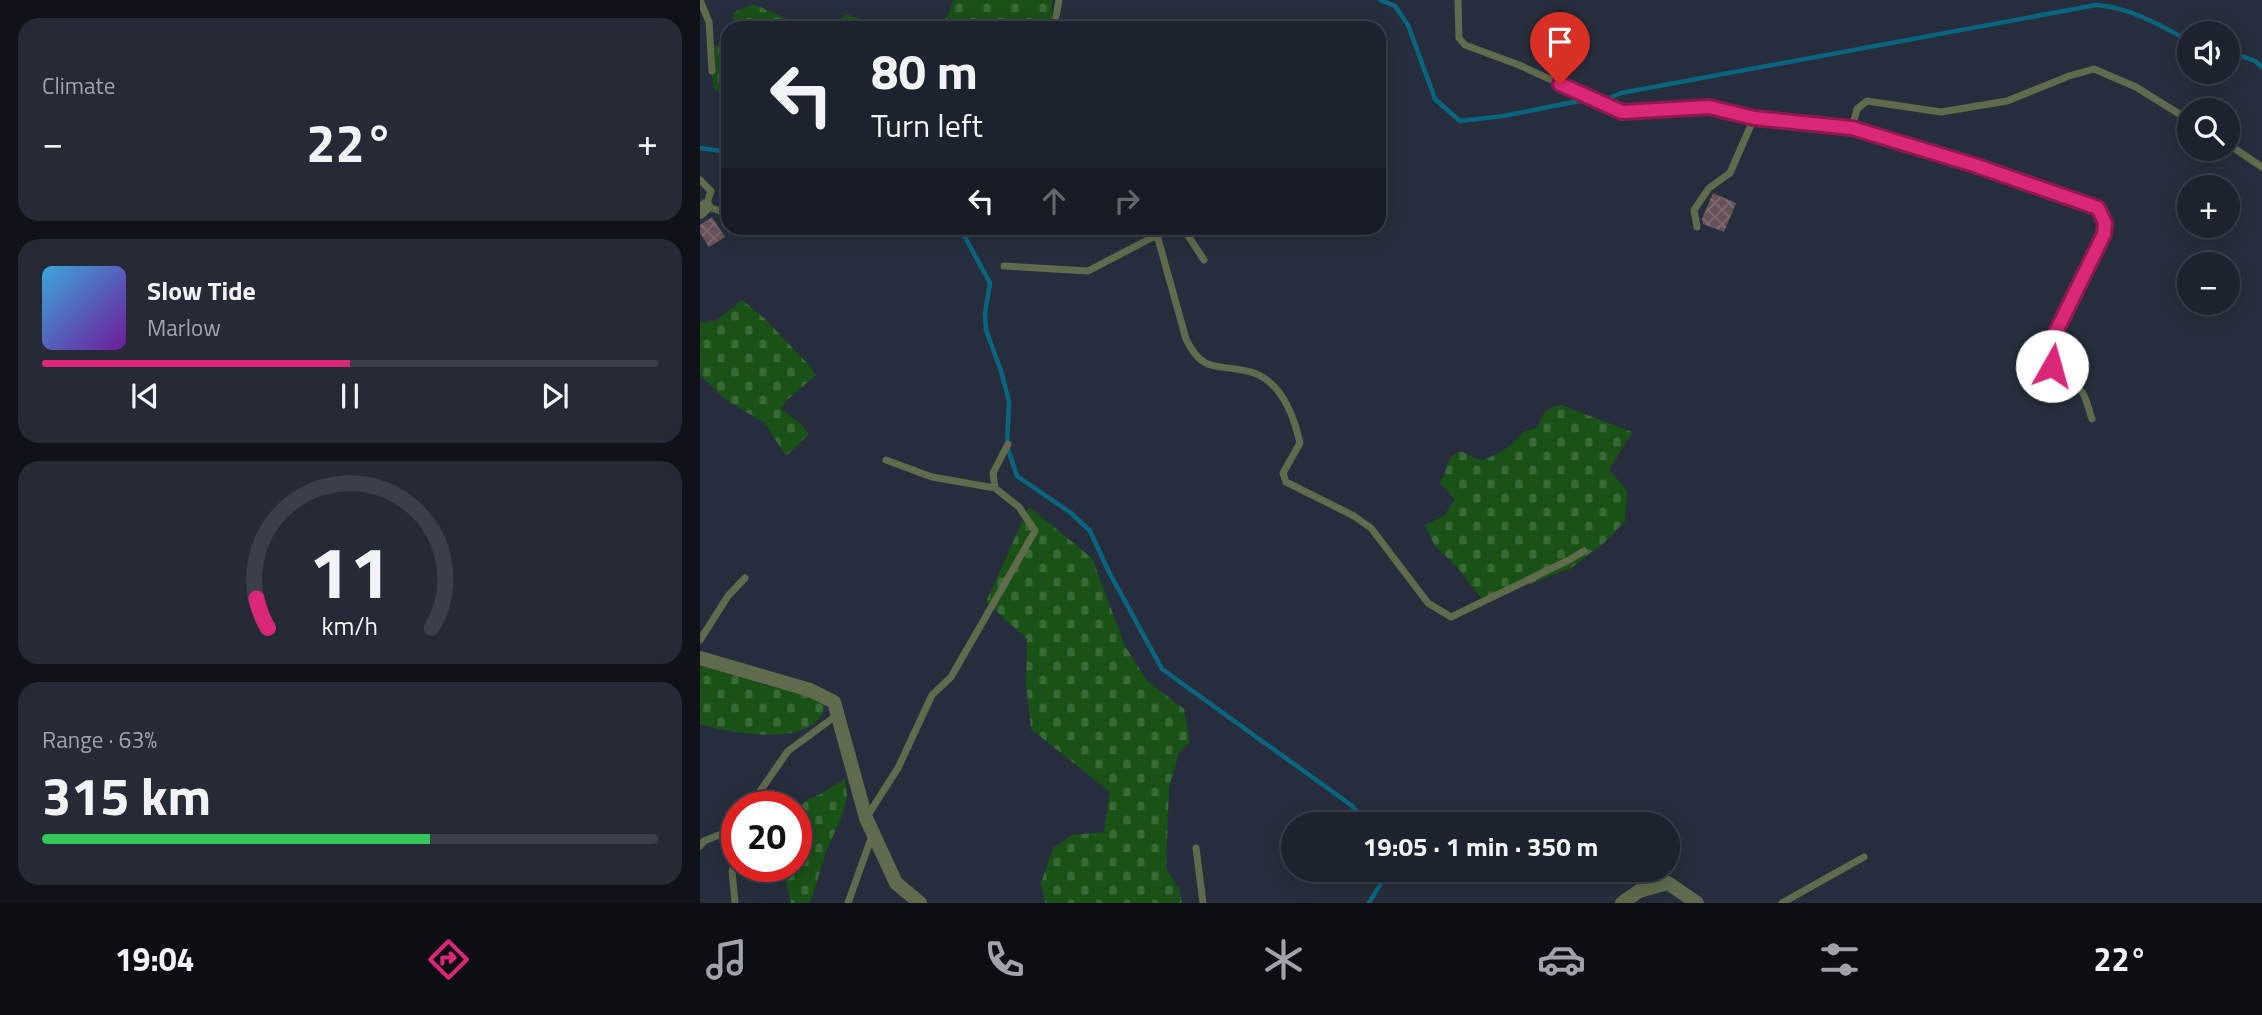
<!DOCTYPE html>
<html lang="en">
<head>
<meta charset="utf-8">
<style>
	body { margin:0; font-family:"Titillium Web",sans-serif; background:#252a36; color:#f1f3f6; height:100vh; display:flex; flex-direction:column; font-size:26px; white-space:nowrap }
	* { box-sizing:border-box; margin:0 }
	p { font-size:23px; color:#a0a4aa }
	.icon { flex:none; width:38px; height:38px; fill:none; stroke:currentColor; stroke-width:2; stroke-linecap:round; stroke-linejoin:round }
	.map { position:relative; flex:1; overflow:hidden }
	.drawer { display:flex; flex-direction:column; gap:18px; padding:18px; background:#0f1319; width:700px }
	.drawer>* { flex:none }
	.top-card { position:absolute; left:21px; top:21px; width:665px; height:214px; border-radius:21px; box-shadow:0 4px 18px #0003,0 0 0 2px #3a3f4a; background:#1c222e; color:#f1f3f6; overflow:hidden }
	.fabs { position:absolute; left:1477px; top:21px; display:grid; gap:14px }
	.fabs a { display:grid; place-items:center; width:63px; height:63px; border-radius:50%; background:#1c222e; box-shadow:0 4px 18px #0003,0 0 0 2px #3a3f4a; font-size:35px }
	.speed { position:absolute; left:21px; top:791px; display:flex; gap:14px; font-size:35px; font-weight:700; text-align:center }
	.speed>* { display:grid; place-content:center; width:91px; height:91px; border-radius:50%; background:#1c222e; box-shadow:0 4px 18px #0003,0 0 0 2px #3a3f4a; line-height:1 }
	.speed .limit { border:10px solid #d22; background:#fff; color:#111 }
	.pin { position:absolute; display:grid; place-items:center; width:60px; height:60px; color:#fff; margin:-72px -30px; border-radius:50% 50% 50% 0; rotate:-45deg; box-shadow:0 0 7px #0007 }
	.pin .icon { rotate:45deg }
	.me { position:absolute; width:77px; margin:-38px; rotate:7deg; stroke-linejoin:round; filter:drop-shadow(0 0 5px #0008) }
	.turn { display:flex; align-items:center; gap:24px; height:147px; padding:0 35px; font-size:32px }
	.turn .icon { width:91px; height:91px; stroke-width:2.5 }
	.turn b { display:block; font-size:49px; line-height:60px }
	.lanes { display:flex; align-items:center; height:66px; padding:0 35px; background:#0003; justify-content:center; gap:35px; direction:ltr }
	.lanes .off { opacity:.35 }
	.big { font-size:52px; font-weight:700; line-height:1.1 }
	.drawer .widget { flex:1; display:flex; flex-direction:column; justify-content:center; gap:10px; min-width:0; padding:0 24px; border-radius:21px; background:#252a36 }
	.drawer .dial { align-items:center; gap:0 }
	.dial svg { height:182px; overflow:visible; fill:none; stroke:#3a3f4a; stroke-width:7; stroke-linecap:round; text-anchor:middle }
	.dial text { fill:#f1f3f6; stroke:none }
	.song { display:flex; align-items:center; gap:21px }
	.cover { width:84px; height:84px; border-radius:10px; background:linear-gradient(135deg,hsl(200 70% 55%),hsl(280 70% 35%)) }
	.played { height:7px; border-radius:4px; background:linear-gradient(90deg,#db2777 50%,#3a3f4a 50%) }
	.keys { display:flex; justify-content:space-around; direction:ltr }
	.heat { display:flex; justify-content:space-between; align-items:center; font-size:38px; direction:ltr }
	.charge { height:10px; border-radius:5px; background:linear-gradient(90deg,#34c759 63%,#3a3f4a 0) }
	.trip { position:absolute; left:581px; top:812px; width:399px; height:70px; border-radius:35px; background:#1c222e; box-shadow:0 4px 18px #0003,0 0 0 2px #3a3f4a; font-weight:700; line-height:70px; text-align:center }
	.dock { display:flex; height:112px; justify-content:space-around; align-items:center; background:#0b0e12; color:#a0a4aa }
	.dock .icon { width:49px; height:49px }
	.dock .current { color:#db2777 }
	.dock b { font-size:32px; color:#f1f3f6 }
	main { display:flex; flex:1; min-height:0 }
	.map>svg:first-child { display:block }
	.cemetery { fill:url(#cemetery-stones) }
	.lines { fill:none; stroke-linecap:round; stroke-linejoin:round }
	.stream { stroke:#09657f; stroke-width:4.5 }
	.building { fill:url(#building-cross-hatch) }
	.service { stroke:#606b4d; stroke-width:7 }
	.minor { stroke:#606b4d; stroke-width:14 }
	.route-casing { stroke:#8e194d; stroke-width:18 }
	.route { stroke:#db2777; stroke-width:12 }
</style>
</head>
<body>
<main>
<section class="drawer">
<div class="widget"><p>Climate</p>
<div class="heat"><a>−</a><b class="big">22°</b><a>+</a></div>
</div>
<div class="widget">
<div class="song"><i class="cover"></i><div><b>Slow Tide</b><p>Marlow</p></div></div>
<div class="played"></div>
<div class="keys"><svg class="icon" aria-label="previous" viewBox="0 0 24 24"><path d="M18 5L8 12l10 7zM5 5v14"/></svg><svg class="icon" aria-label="pause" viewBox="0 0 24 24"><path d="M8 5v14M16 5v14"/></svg><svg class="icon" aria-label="next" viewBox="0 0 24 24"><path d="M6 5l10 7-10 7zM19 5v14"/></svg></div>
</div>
<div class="widget dial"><svg viewBox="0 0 100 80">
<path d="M14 69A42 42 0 1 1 86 69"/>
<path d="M14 69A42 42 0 0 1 9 56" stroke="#db2777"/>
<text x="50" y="56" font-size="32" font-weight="700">11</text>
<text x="50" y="72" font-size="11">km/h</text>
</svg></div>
<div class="widget"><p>Range · 63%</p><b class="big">315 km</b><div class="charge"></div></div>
</section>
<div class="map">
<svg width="1562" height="903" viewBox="0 0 1562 903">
	<defs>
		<pattern id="cemetery-stones" width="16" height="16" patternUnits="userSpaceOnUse" patternTransform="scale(1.75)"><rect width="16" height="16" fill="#1a5117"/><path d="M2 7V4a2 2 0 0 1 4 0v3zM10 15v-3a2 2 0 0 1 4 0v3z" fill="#3a6938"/></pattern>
		<pattern id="building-cross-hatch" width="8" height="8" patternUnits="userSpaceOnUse" patternTransform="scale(1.75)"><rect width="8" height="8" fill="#675259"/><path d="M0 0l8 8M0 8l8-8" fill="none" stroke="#7c6a70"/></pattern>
	</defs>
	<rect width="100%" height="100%" fill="#262e3d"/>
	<path class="cemetery" d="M254,0H352V28H238L248,15Z
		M53,4L105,27L133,25L146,14L186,28H34L33,13Z
		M8,46H28V91L14,90Z
		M42,300L64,318L109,365L116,375L87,400L81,409L102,425L109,434L86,456L65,423L26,400L0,375V323L17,320Z
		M861,405L932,432L909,470L927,491L925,521L905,542L871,568L784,602L758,568L735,546L725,525L744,516L755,499L740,483L751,457L760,451L781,461C798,454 812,447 823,432L838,427C843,414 846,407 861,405Z
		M329,507L392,558L425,646L447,681L484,709L490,742L479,753L469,787L466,868L480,891L482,903H345L341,883L353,848L372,835L404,832L410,792L331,729L326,682L327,639L286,602Z
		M0,662C20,667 38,676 58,683C80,690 107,688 125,706C117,749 29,733 0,724Z
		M145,779L147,796L142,816L127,849L110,903H91L82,866H96V812L107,800L121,794Z"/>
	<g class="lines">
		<path class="stream" d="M680,0L695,6L708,25L735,99L760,121L803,116L889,99
			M1528,51L1555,61L1562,67
			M898,99H907L921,93L1396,5C1429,7 1460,25 1489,41
			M0,148L28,152
			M260,228L290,283L285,313L286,330L301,371L309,401L307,446L317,476L371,513L390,531L409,572L462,669L651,805L668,824
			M669,903L683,880L687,870"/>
	</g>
	<path class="building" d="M1013,193L1036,203L1024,232L1003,224L1002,219Z
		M12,217L25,237L9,247L0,233V225Z"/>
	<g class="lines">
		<path class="service" d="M0,0L9,22L12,71
			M758,0L759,38L765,45L819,65L922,112L1009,107L1054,118L1152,128L1274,165L1398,208L1405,223L1404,234L1351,344C1343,372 1369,374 1382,392C1387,399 1389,411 1392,419
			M354,28L359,0
			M1152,128L1157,109L1167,101L1241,112L1307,101L1369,76L1394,69L1436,87L1489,120
			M1528,144L1562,167
			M0,180L11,191L6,206L20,211L28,219
			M997,227L994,210L1009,188L1030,173L1054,118
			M36,228L38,229
			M483,228L504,260
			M457,235L486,339C504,377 521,362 554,373C582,383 594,416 600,443L583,473L586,482L654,516L671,528L728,603L751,617L869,560L884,551
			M304,266L388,271L457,235V228
			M186,460L232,477L295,488L293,473L308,444
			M0,640L28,596L45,578
			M49,807L88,751L137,715
			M166,818L198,768L232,695L251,677L335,531L319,507L295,488
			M0,846L4,841L34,829L37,825
			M496,848L503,903
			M35,903L32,871L37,859
			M148,903L173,833
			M1082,903L1164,857"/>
		<path class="minor" d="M0,212L6,206
			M0,658L110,690L134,702L166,818L196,883L220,903
			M922,903L939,891L968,883L997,903"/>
	</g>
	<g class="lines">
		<defs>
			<path id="route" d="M860,84L922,112L1009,107L1054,118L1152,128L1274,165L1398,208L1405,223L1404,234L1350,344L1348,355L1352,366"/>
		</defs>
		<use href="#route" class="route-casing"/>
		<use href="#route" class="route"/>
	</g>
</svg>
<div class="fabs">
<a><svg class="icon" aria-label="sound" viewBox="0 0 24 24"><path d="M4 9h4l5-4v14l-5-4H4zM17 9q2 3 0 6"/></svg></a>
<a><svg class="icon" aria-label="search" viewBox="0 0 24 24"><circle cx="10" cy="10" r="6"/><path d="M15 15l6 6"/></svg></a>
<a>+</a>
<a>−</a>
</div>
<div class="speed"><div class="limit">20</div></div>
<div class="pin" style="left:860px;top:84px;background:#d93025"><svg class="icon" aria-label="arrive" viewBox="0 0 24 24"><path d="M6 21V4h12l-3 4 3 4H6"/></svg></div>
<svg class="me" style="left:1352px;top:366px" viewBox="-20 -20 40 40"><circle r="19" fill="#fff"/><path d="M0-13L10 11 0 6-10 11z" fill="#db2777"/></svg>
<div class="trip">19:05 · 1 min · 350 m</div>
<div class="top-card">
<div class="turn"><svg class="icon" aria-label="left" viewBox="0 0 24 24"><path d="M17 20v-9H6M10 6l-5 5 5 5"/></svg><div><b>80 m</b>Turn left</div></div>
<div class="lanes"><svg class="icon" aria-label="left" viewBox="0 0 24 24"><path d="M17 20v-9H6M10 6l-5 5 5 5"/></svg><svg class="icon off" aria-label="ahead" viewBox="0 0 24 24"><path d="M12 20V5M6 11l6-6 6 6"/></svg><svg class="icon off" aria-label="right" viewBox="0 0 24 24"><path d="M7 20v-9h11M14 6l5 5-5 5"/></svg></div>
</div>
</div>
</main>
<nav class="dock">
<b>19:04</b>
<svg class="icon current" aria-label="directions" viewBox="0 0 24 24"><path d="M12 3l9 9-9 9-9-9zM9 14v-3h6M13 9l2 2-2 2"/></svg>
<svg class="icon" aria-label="music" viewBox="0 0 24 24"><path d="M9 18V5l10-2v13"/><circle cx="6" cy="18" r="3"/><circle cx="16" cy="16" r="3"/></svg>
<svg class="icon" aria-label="phone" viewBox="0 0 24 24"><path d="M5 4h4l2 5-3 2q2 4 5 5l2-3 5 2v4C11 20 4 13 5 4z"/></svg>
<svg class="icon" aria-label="climate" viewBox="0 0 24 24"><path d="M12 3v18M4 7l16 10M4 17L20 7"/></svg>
<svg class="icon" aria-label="car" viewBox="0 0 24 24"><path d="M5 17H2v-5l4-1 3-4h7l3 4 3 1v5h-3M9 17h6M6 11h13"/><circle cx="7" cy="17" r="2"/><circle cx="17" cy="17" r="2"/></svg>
<svg class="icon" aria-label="filters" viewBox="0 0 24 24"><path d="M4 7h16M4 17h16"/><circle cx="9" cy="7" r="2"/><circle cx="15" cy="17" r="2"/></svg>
<b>22°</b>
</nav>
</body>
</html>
